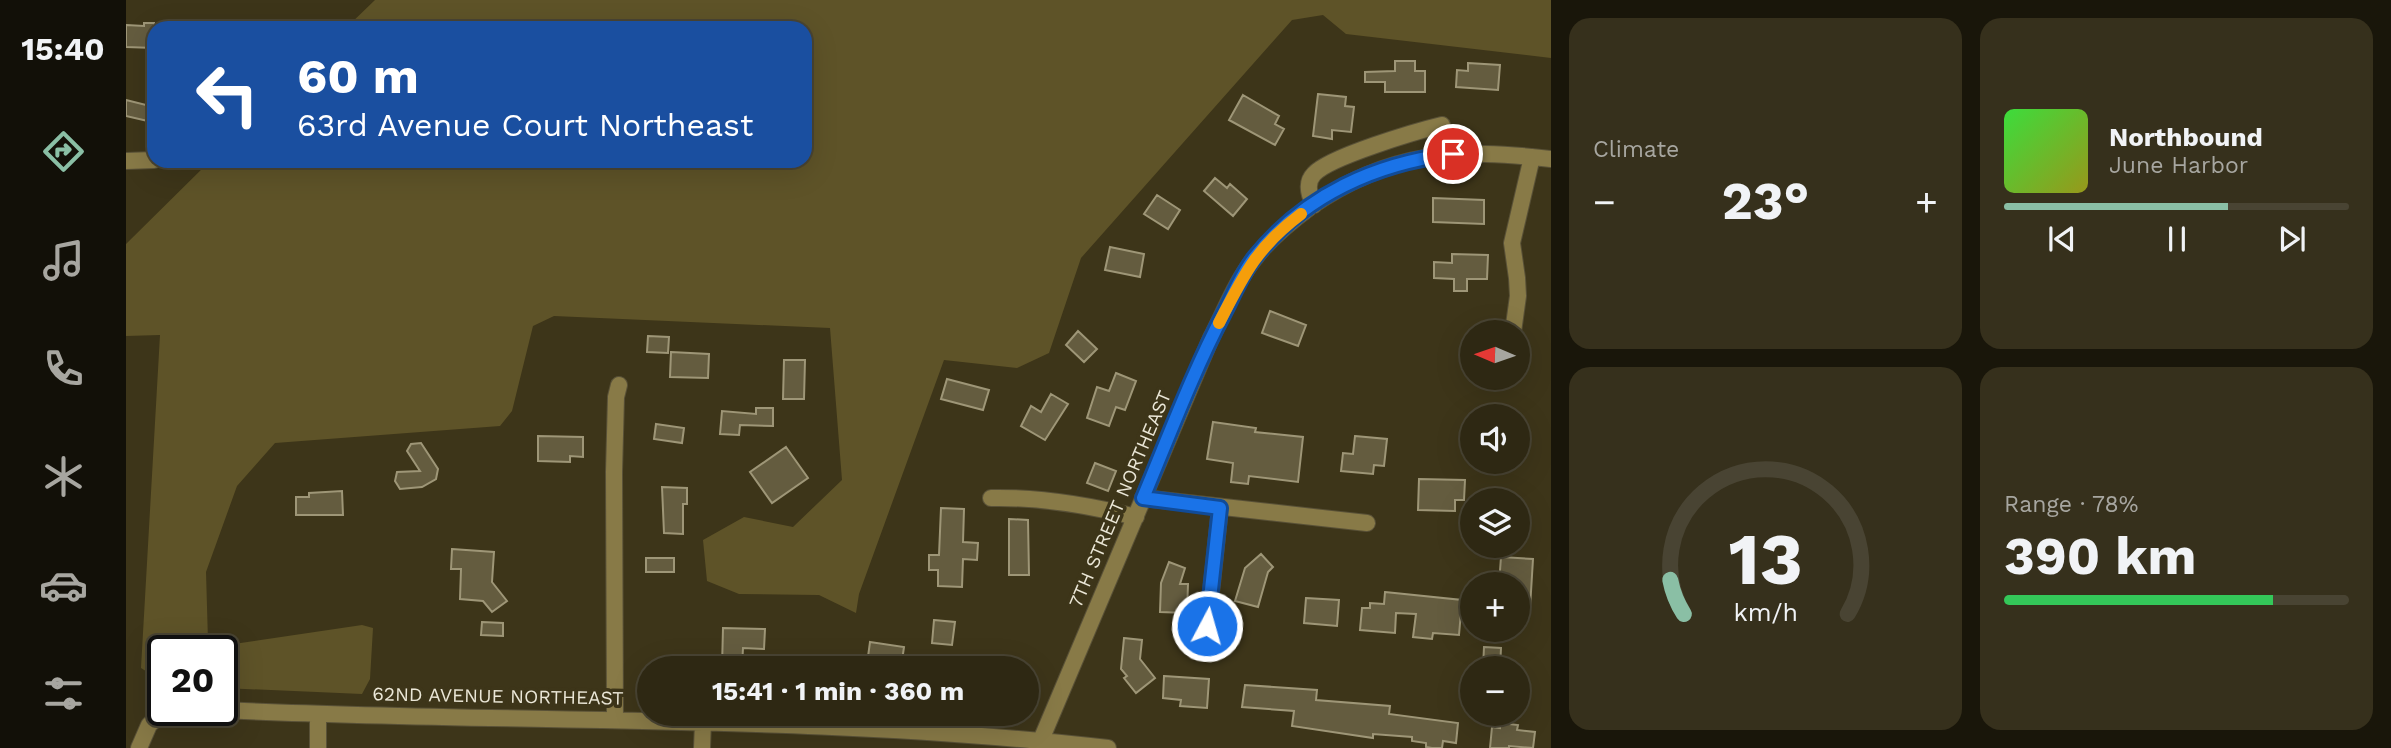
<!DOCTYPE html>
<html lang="en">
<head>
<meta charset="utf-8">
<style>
	body { margin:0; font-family:"Work Sans",sans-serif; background:#36301c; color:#f1f3f6; height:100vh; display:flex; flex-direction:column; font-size:26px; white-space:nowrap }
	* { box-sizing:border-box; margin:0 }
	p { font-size:23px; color:#a7a6a0 }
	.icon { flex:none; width:38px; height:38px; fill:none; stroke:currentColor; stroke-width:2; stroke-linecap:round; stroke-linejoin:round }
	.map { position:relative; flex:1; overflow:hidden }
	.details { display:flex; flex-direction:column; gap:18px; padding:18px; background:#19160a; width:840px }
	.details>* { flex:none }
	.hud { position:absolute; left:21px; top:21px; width:665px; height:147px; border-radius:21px; box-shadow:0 7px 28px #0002,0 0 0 2px #494433; background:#1a4fa0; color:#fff; overflow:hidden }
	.needle { width:46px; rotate:272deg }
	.buttons { position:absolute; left:1334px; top:320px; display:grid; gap:14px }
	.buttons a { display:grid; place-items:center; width:70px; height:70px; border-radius:50%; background:#2e2813; box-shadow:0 7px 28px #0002,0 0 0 2px #494433; font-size:35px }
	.speed { position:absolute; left:21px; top:635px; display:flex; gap:14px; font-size:35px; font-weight:700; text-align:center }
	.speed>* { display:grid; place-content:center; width:91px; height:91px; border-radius:50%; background:#2e2813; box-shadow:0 7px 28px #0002,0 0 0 2px #494433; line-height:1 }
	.speed .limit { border:4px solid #111; border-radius:10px; background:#fff; color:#111 }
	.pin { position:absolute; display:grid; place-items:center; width:60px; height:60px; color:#fff; margin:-30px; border:4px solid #fff; border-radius:50%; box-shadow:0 2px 7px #0007 }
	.me { position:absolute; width:77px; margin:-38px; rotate:6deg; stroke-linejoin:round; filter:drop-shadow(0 0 5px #0008) }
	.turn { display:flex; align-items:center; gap:24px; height:147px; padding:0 35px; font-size:32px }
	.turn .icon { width:91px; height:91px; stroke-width:2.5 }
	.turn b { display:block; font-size:49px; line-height:60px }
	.big { font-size:52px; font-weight:700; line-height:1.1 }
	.details .widget { flex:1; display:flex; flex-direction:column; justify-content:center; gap:10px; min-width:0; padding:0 24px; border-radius:21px; background:#36301c }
	.details .dial { align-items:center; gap:0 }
	.dial svg { height:182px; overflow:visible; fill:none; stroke:#494433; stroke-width:7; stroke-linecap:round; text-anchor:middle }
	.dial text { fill:#f1f3f6; stroke:none }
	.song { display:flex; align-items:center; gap:21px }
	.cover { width:84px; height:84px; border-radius:10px; background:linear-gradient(135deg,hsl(120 70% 55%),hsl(60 70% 35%)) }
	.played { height:7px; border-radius:4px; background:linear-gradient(90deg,#8abfa5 65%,#494433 65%) }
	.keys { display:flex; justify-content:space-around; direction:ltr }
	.heat { display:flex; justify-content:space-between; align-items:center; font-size:38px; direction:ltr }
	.charge { height:10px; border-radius:5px; background:linear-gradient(90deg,#34c759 78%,#494433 0) }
	.details .tiles { flex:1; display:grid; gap:18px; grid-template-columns:repeat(2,1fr) }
	.trip { position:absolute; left:511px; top:656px; width:402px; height:70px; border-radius:35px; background:#2e2813; box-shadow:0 7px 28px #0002,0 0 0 2px #494433; font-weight:700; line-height:70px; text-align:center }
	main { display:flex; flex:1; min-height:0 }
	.tab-bar { display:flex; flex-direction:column; width:126px; justify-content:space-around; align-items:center; background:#121008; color:#a7a6a0 }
	.tab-bar .icon { width:49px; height:49px }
	.tab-bar .selected { color:#8abfa5 }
	.tab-bar b { font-size:32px; color:#f1f3f6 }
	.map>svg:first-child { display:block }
	.green { fill:#5e5328 }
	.building { fill:#645c3f; stroke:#9e9677; stroke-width:2 }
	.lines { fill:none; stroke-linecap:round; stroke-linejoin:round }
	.minor-casing { stroke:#595137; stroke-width:18 }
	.minor { stroke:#887a47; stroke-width:16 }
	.route-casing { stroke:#114b97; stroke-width:18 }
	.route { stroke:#1a73e8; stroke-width:12 }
	.slow { stroke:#f59e0b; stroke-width:12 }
	.labels { text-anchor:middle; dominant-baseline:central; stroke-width:7; stroke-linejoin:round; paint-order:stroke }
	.street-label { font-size:19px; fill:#ebe7d7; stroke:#3d3519 }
</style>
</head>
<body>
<main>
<nav class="tab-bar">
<b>15:40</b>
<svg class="icon selected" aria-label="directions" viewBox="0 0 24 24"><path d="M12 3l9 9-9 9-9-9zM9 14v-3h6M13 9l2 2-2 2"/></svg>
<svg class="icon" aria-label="music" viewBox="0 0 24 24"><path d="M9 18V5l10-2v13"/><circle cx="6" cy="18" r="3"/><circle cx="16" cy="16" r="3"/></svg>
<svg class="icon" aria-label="phone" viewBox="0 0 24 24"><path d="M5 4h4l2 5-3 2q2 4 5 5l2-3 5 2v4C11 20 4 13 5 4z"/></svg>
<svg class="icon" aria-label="climate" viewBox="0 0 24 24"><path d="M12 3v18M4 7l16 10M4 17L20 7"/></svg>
<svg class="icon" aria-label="car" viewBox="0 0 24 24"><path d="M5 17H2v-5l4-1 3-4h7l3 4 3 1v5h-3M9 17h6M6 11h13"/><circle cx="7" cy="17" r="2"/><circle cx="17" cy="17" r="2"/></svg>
<svg class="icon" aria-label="filters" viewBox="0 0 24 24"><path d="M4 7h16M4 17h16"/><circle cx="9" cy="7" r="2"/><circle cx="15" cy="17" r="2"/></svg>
</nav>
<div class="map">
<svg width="1425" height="748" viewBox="0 0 1425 748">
	<rect width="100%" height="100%" fill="#3d3519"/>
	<path class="green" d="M249,0H1425V58L1220,34L1197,15L1166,20L955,258L923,353L891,368L818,360L733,594L730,613L693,595L613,594L581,581L577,540L618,517L667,527L716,480L704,328L428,316L407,326L386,411L374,426L149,443L111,486L80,572L82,641L94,646L236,625L247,628L244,679L236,694L96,688V651H37V682L15,668L34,335L0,336V244L84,161H679V28H220Z"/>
	<path class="building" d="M18,23H28V48L0,47V25L18,26Z
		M1269,61H1289V71H1299V92H1259V82H1239V72L1269,71Z
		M1342,63L1374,65L1372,90L1330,87L1331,70L1342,71Z
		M1192,94L1220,97L1219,106L1228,107L1225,132L1206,130V139L1187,136Z
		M1117,95L1153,116L1149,124L1158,129L1149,145L1103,120Z
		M0,100L28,107L26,122L0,116Z
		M1089,178L1101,188L1104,184L1121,199L1107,216L1078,191Z
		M1031,195L1054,210L1042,229L1018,214Z
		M1307,198L1358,200V224L1307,222Z
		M984,247L1018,254L1014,277L979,270Z
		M1326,254L1362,255L1361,279H1341V291H1328V279L1308,278V262L1326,263Z
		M1144,311L1180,325L1172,346L1136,333Z
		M952,331L971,349L958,362L940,345Z
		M522,336L543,337L542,353L521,352Z
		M545,352L583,354L582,378L544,377Z
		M658,360H679L678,399H657Z
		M990,373L1010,381L999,410L990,407L983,426L961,418L971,387L983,391Z
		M821,379L863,390L857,410L815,399Z
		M925,394L942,404L919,440L895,426L905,406L915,412Z
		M630,408H647V426L614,425L613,435L594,434L596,411L630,414Z
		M1087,422L1130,428L1129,432L1177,437L1172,482L1123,476L1122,484L1105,482L1107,463L1081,459Z
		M530,424L558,428L556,443L528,439Z
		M412,436L457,437V457L444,456V462L412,461Z
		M1229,436L1261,439L1258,466L1248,465L1247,474L1215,471L1217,453L1227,454Z
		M295,443L312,469L310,479L296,487L274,489L269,481L271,472L294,471L281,451L285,444Z
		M660,447L682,478L646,503L624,472Z
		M969,463L990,471L982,491L961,483Z
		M1293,479L1339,480L1338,500H1329V511L1292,510Z
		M536,487L561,488V504H557V534L538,533Z
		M216,491L217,515H170V497H183V493Z
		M815,508L838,509L837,542L852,543L851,560L837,559L836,587L812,586V570H803V555H813Z
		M883,519L902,520L903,575H883Z
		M326,549L368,552L366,582L381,601L366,612L357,601L334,599L335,569H325Z
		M1135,554L1147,567L1142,572L1132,607L1109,601L1119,568Z
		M1375,557L1407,559L1404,608L1391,607V584H1373Z
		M520,558H548V572H520Z
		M1043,562L1059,568L1054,584H1062L1061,613L1034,612L1035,583Z
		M1259,592L1336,600L1333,635L1307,633L1306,639L1287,637L1290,614L1270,613L1269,633L1234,630L1236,608H1244V603L1258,604Z
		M1180,598L1213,600L1211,626L1178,623Z
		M808,620L829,622L826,645L806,643Z
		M356,622L377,623V636L355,635Z
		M597,628L639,629L638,649L617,648L616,668L596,667Z
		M998,638L1016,640L1014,659L1029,678L1010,693L998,678L1001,676L995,669Z
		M744,642L778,647L775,668L741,664Z
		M1358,647L1375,648L1374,668H1357Z
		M1038,676L1083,679L1081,708L1054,706L1055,700L1037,698Z
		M1119,685L1191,690L1190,700L1264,706L1263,714L1332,723L1330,743L1317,741L1316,748H1306L1300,747V743L1286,741V737L1247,734V738L1166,726L1168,711L1116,707Z
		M1374,723L1392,725L1391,730L1409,732L1407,748L1383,746V748H1364L1366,727L1374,728Z"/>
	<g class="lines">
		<defs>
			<path id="minor" d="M0,161L28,160
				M1188,205C1183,195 1179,183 1188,174C1203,157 1291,131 1316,125
				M1387,332L1392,296L1391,278L1386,243L1406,157
				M865,498C914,497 962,505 1010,517
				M1017,498L1241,523
				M1079,649L1094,508
				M96,710C391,724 688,714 982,748
				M489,719L488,472L490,397L493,385
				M915,740L1085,338C1099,311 1110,281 1129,258C1144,238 1164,222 1184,207C1264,151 1331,148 1425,159
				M13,748L23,725L39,710
				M192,748V714
				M576,748L577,722"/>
		</defs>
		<use href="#minor" class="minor-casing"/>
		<use href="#minor" class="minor"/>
	</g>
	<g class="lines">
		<defs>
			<path id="route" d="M1081,626L1094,508L1017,498C1043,436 1067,372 1098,313C1108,294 1116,273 1129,257C1179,195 1250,163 1327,154"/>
		</defs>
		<use href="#route" class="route-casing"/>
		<use href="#route" class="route"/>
		<path class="slow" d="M1093,323C1118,274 1131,247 1175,214"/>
	</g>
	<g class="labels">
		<g class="street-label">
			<text transform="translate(994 499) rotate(-67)">7TH STREET NORTHEAST</text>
			<text transform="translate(372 696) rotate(1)">62ND AVENUE NORTHEAST</text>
		</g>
	</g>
</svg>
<div class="buttons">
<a><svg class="needle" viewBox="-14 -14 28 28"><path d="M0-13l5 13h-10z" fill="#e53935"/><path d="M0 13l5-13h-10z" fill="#a7a6a0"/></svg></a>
<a><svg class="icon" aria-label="sound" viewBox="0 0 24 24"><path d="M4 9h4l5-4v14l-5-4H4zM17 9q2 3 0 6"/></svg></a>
<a><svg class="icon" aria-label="layers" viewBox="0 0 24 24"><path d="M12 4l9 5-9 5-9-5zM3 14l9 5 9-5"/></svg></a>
<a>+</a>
<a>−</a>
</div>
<div class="speed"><div class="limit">20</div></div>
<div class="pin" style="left:1327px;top:154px;background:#d93025"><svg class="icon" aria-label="arrive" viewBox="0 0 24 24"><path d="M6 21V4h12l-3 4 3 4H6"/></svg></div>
<svg class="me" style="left:1081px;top:626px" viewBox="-20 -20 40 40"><circle r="17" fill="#1a73e8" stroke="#fff" stroke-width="3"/><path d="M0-11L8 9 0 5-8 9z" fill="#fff"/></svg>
<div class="trip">15:41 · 1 min · 360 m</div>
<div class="hud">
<div class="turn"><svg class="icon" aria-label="left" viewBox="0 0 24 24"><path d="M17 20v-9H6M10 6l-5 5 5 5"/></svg><div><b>60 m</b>63rd Avenue Court Northeast</div></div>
</div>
</div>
<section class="details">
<div class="tiles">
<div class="widget"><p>Climate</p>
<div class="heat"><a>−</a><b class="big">23°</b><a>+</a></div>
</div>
<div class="widget">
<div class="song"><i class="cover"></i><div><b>Northbound</b><p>June Harbor</p></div></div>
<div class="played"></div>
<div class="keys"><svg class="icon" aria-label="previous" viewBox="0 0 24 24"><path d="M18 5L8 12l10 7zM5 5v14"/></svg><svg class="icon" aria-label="pause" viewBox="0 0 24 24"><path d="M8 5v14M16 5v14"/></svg><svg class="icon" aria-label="next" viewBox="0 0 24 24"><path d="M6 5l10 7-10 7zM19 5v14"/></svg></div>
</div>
<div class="widget dial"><svg viewBox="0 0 100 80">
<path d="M14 69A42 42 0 1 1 86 69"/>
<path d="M14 69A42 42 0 0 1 8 54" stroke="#8abfa5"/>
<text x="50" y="56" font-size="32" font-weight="700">13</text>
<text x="50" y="72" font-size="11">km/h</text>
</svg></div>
<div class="widget"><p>Range · 78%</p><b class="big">390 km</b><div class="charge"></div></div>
</div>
</section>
</main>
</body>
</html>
